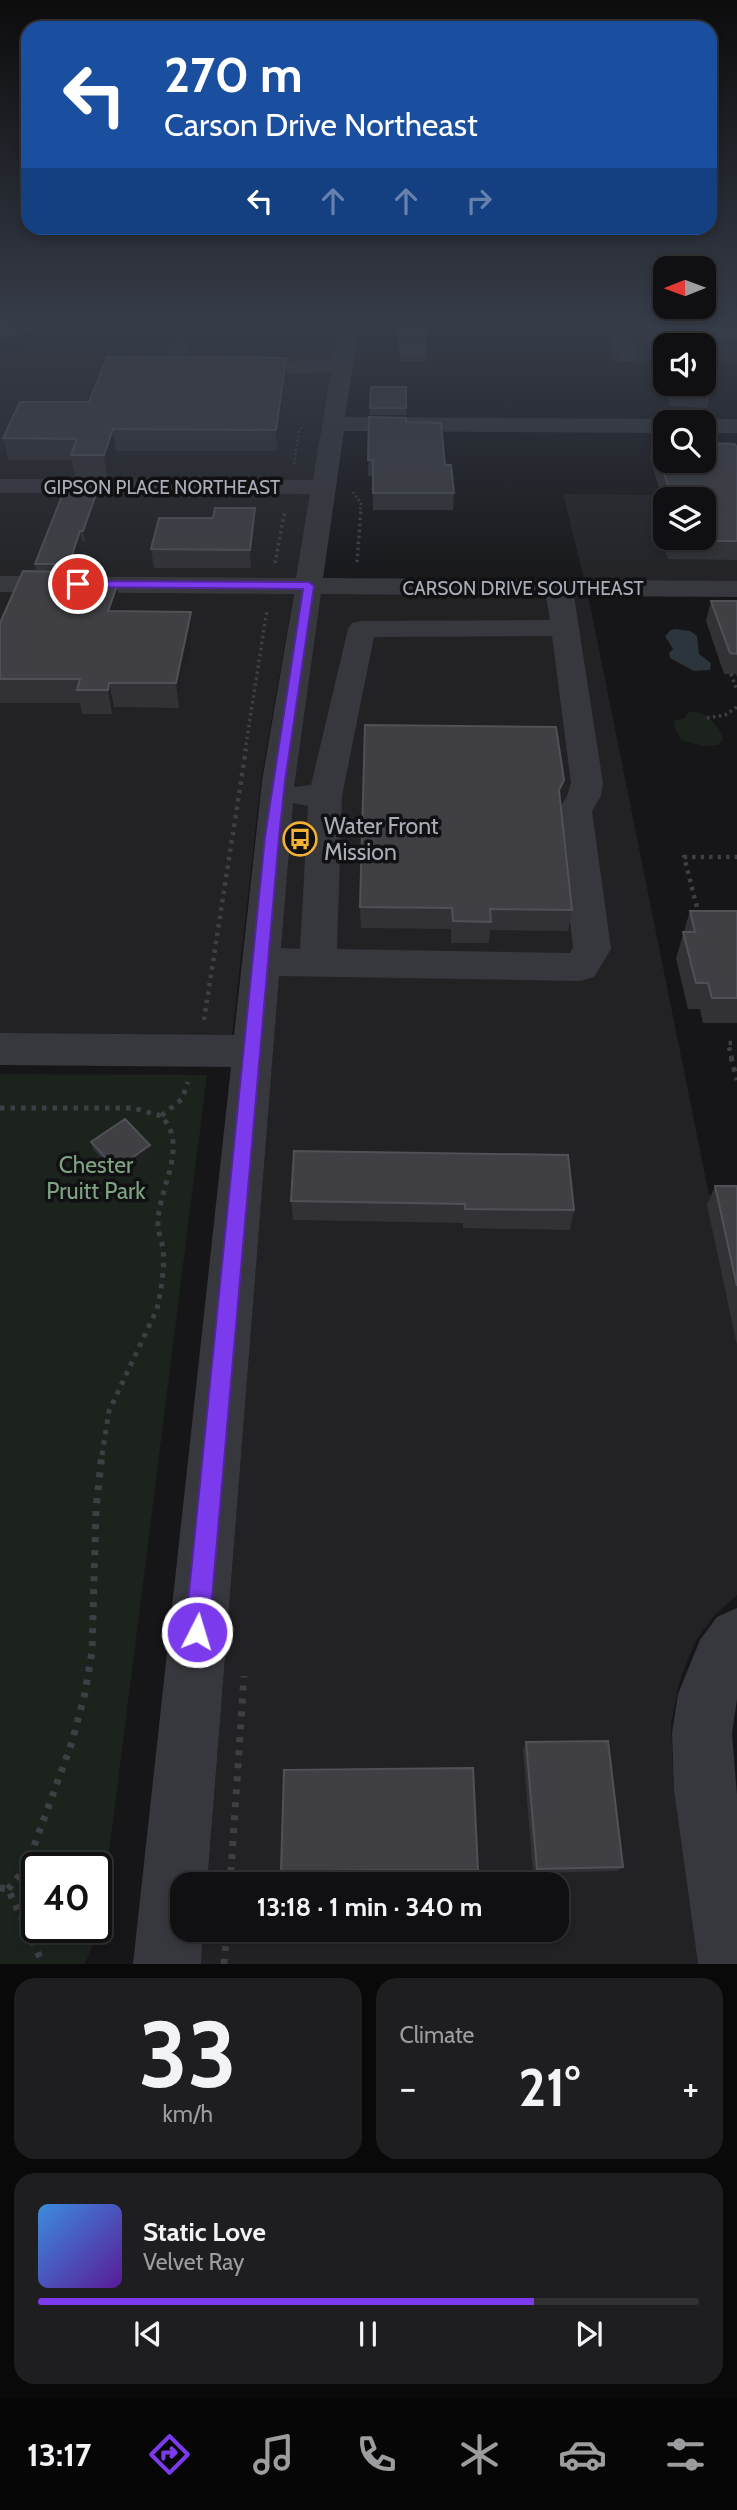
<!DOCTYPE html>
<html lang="en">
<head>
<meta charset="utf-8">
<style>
	body { margin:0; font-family:Cabin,sans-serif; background:#1e1e20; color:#f1f3f6; height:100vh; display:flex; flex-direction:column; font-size:26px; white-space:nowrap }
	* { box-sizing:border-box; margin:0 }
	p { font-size:23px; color:#9c9d9f }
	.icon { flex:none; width:38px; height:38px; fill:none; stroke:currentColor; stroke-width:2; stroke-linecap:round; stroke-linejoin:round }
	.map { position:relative; height:1964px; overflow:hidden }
	.panel { display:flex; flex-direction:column; gap:14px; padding:14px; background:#09090a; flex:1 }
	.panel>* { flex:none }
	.guide { position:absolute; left:21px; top:21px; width:696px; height:214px; border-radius:21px; box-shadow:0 4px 10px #0003,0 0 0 2px #303032; background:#1a4fa0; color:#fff; overflow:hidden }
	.needle { width:46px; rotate:269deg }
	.controls { position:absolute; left:653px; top:256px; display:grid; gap:14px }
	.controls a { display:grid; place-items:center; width:63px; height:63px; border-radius:14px; background:#101012; box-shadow:0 4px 10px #0003,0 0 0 2px #303032; font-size:35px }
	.speed { position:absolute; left:21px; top:1852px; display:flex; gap:14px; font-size:35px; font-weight:700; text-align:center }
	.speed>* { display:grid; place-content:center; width:91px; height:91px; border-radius:50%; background:#101012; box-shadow:0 4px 10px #0003,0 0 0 2px #303032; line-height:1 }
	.speed .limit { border:4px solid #111; border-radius:10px; background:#fff; color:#111 }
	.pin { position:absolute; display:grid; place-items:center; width:60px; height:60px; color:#fff; margin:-30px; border:4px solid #fff; border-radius:50%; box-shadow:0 2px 7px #0007 }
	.me { position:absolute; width:77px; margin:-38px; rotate:5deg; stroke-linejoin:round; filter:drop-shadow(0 0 5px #0008) }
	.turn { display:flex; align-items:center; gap:24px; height:147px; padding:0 28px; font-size:32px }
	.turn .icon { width:91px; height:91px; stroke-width:2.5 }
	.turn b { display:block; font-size:49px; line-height:60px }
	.lanes { display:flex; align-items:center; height:66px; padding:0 28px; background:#0003; justify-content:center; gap:35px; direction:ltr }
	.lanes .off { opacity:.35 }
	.big { font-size:52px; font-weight:800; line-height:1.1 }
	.panel .tile { flex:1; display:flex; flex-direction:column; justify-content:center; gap:10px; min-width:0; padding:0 24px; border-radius:21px; background:#1e1e20 }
	.panel .dial { align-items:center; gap:0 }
	.dial b { font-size:91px; line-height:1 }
	.song { display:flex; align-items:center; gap:21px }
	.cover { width:84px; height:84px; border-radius:10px; background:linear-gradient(135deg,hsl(210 70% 55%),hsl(270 70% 35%)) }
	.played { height:7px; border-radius:4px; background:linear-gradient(90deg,#7c3aed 75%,#303032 75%) }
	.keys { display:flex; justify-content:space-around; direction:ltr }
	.heat { display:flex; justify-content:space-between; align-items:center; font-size:38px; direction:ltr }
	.panel .tiles { flex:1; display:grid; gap:14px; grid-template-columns:1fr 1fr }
	.tile:last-child { grid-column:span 2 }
	.trip { position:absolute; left:170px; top:1872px; width:399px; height:70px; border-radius:21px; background:#101012; box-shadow:0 4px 10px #0003,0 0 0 2px #303032; font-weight:800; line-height:70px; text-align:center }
	.tab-bar { display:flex; height:112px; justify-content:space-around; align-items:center; background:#060607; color:#9c9d9f }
	.tab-bar .icon { width:49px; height:49px }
	.tab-bar .selected { color:#7c3aed }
	.tab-bar b { font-size:32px; color:#f1f3f6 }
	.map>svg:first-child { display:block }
	.built { fill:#222225; fill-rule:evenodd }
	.green { fill:#1c231d; fill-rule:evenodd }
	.water { fill:#2c353c }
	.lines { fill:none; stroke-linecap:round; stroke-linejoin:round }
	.path-far4 { stroke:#3d3f44; stroke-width:2.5; stroke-dasharray:2 2.5; stroke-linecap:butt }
	.path-far3 { stroke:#3d3f44; stroke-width:3.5; stroke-dasharray:2.5 3.5; stroke-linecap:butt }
	.path-far2 { stroke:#3d3f44; stroke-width:4.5; stroke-dasharray:3.5 5; stroke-linecap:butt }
	.path-far1 { stroke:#3d3f44; stroke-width:5; stroke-dasharray:4.5 6; stroke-linecap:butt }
	.path { stroke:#3d3f44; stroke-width:7; stroke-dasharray:5 8; stroke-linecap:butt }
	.minor { fill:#37383d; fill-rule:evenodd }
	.wall { fill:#323236; fill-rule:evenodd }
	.shaded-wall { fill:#212124 }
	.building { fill:#3f3f44; stroke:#4f5156; stroke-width:2 }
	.route { fill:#7c3aed; stroke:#51269a; stroke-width:2 }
	.labels { text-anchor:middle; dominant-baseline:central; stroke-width:7; stroke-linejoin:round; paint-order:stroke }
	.far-street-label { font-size:19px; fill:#a8adb8; stroke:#111113 }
	.poi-label { font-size:23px; fill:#a8adb8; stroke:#111113; text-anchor:start }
	.park-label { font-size:23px; fill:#7fa381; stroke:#111113 }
</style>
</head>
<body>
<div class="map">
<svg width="737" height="1964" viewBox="0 0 737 1964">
	<rect width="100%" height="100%" fill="#161618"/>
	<path class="built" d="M0,324H340L313,482L0,481Z
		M604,324H737V364H704V345H665V363L614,362Z
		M0,491L311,492L296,579L0,578Z
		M563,494L737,496V584L585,583ZM665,499H704V537H665Z
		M0,590L294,592L261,781L232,1037L0,1036Z
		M321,594L588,595L709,1195H737V1595L714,1616L695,1642L680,1680L671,1724L674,1790L698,1964H201L203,1930H556V1885H207L294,781Z"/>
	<path class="green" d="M688,712C704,709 719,725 723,739L718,745L703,746L681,740L675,729L674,721L685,718Z
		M0,1074L207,1075L99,1932L84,1964H0ZM37,1867H96V1927H37Z"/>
	<path class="water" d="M675,629L690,631L697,636L699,654L711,663L710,670L694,671L670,658L669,653L673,649L665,636L671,630Z"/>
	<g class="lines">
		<path class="path-far4" d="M294,464L299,431L304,425
			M353,492L361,503L360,511"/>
		<path class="path-far3" d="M357,562L361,509
			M275,563L285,510
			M731,674L737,691
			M707,718L725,715L737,707
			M245,751L267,610"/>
		<path class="path-far2" d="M699,915L684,857H737
			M204,1020L246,749
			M732,1059L728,1043H737"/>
		<path class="path-far1" d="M731,1057L737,1080
			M0,1108H133L161,1116
			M102,1455L109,1411L157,1309C161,1290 165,1268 163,1249C162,1241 159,1234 158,1227C156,1191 191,1146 161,1116L182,1099L188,1082"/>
		<path class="path" d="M230,1885L244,1676
			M0,1888L8,1889L43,1964
			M8,1889L26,1868L72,1742L85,1693L92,1652L96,1509L102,1453
			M224,1964L227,1930"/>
		<path class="minor" d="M339,324H359L345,417L665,419L673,422H665V433L344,431L323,578L737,581V597L574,596L603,783L601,796L592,811L611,949L594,977L581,981L279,976L207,1885H182V1930H203L201,1964H133L231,1067L0,1065V1033L234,1035L262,781L294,594L0,592V576L296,578L310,494L0,493V479L313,480L331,372L233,376L226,374L223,370L226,366L233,364L333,359ZM321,594L546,596L550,620L362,621L352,623L348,629L311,785L294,787ZM552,636L571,783L567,796L558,811L573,948L570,953L337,949L342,796L374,637ZM293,803L308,806L300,949L281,948Z
			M605,324H625L637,357L634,361H620Z
			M179,337L189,343L182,375H168L165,371L169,343Z
			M704,419H737V433H704V422H696Z
			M737,1608V1699L732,1733L737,1795V1964H698L674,1790L672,1733L678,1694L700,1640L717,1617Z"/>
	</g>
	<path class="wall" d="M396,324H424L426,361H400Z
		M640,324H737V351H704V345H665V367L663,357L653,356Z
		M286,358L287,378L277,451H116L107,477H75L72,460H8L3,438L89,402Z
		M667,383H704L710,393L707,408L670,406Z
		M371,387H406V415H370Z
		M369,417L406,422L445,465L454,493L453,510H373V476H368Z
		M653,442L737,448V560L668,559L655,518L658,500H663L650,459ZM665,499H704V537H665Z
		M101,496L85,541H82L71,574H59L61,585L121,609L120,611L193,635L179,708L114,707L112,714H82L80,703H0V623L36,572L35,564Z
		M257,526L251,568H154L151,549Z
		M711,601H737V677L736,674H724L706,621Z
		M564,780L560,803L572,910L568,931L490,930L489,943H451V929L361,928L360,907Z
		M690,911H737V1023H703L700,1009H688L676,958Z
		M91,1142L152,1152L118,1176L93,1149Z
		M294,1151L574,1210L570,1230L463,1228V1223L293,1220L291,1201Z
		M715,1186H737V1345L707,1205Z
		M526,1742L623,1867L617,1871L533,1873L523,1749Z
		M478,1870L475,1876L284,1877L281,1871Z"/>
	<path class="shaded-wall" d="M34,330L37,347L0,356V338Z
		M286,358L287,378L277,451L276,430Z
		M113,429L116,451L107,477L104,455Z
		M99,486L101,496L85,541L83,531Z
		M255,508L257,526L251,568L250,550Z
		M80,531L82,541L71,574L69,564Z
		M59,572L64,595L54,585Z
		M117,586L121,609L112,635L108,611Z
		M191,612L193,635L179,708L176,683Z
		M109,683L114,707L112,714L108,690Z
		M564,780L561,801L555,811L559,790Z
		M150,1145L152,1152L118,1176L116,1169Z"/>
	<path class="building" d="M0,324H25L34,330L0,338Z
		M397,324H424L426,352H401Z
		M648,324H737V337H697L699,345H666V343H656Z
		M107,357L286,358L276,430L113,429L104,455H71L77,439L3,438L20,402H89Z
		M704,364L710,393L673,392L672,383H704Z
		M371,387H406V408H370Z
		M369,417L406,418V422L441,423L445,465H451L454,493H373V460H368Z
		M653,442H665V460H704V443L735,444L737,448V541H672L670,537H704V499H673Z
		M66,486H99L83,531H80L69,564H35Z
		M658,500H665V521Z
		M215,508H255L250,550L151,549L159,518H213Z
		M23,571L59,572L54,585L117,586L108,611L191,612L176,683H109L108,690H77L80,679H0V623Z
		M711,601H737V654L730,653Z
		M365,725L556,727L564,780L559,790L572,910L490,909L491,922L453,921L452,908L360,907Z
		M690,911H737V998H712L708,983H696L683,932H695Z
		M125,1119L150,1145L116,1169L91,1142Z
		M294,1151L568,1155L574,1210L465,1209V1204L291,1201Z
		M715,1186H737V1286Z
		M608,1741L623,1867L537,1869L526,1742Z
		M473,1768L478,1870L281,1871L284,1770Z"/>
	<linearGradient id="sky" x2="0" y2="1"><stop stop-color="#0c0c0d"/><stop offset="0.54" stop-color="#363c48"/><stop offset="1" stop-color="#363c48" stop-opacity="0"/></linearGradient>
	<rect width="737" height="599" fill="url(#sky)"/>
	<path class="route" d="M78,581L309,582L314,586L285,781L279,837L209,1632L206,1641L197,1644L189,1641L185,1632L265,837L303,589L74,587L73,584Z"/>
	<defs>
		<symbol id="bus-ring" viewBox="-11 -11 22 22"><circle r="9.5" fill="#111113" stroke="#f2b134" stroke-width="1.5"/><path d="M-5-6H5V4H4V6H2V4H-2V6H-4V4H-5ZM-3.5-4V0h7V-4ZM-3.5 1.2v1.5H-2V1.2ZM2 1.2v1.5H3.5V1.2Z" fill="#f2b134"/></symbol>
	</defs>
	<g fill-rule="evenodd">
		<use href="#bus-ring" x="281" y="820" width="38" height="38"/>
	</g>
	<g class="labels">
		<g class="far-street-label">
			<text x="162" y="487">GIPSON PLACE NORTHEAST</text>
			<text x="523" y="588">CARSON DRIVE SOUTHEAST</text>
		</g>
		<g class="poi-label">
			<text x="324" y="826">Water Front<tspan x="324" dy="26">Mission</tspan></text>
		</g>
		<g class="park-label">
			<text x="96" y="1165">Chester<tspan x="96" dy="26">Pruitt Park</tspan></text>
		</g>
	</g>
</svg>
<div class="controls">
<a><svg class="needle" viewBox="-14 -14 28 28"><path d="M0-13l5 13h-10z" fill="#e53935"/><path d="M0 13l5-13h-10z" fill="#9c9d9f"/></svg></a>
<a><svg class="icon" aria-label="sound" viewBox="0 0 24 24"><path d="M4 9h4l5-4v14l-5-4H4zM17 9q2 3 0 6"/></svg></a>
<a><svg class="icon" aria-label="search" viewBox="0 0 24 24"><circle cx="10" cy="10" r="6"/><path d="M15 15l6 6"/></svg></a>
<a><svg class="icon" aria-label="layers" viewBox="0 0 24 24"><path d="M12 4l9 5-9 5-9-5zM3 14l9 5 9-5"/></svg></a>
</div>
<div class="speed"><div class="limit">40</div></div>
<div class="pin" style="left:78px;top:584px;background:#d93025"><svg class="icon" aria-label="arrive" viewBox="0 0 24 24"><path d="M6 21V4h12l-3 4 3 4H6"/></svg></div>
<svg class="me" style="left:197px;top:1632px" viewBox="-20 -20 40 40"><circle r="17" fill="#7c3aed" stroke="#fff" stroke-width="3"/><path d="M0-11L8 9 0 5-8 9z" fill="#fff"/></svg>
<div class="trip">13:18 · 1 min · 340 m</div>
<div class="guide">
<div class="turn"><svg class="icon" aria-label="left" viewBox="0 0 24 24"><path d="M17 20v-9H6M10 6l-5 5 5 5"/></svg><div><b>270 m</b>Carson Drive Northeast</div></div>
<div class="lanes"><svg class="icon" aria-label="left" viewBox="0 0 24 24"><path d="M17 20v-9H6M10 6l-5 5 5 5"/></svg><svg class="icon off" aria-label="ahead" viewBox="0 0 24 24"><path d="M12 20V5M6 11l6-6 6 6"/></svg><svg class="icon off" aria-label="ahead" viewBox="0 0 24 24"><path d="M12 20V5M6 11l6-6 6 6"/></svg><svg class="icon off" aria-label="right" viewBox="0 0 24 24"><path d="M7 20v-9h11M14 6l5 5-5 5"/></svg></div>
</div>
</div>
<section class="panel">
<div class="tiles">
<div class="tile dial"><b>33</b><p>km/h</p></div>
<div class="tile"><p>Climate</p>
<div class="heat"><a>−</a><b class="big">21°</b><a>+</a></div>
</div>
<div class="tile">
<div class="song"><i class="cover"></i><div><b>Static Love</b><p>Velvet Ray</p></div></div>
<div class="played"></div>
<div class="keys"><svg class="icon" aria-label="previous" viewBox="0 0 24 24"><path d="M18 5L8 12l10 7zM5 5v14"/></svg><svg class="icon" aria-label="pause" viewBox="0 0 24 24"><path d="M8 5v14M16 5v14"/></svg><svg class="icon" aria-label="next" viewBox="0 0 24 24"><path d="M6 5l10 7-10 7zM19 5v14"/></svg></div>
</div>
</div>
</section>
<nav class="tab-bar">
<b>13:17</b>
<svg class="icon selected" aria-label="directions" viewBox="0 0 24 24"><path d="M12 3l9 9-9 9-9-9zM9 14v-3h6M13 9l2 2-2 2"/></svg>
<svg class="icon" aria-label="music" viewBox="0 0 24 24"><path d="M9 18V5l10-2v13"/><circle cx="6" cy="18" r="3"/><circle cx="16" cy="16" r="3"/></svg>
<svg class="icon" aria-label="phone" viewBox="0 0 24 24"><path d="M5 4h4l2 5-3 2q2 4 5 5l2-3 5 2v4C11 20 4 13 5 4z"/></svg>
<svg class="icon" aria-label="climate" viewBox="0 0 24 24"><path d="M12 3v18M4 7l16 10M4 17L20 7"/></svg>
<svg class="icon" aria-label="car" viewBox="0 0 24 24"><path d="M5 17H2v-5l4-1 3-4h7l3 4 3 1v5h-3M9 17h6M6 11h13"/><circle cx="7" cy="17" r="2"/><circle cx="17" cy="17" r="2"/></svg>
<svg class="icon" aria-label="filters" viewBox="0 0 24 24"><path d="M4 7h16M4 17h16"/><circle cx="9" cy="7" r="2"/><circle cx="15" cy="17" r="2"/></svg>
</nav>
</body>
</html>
